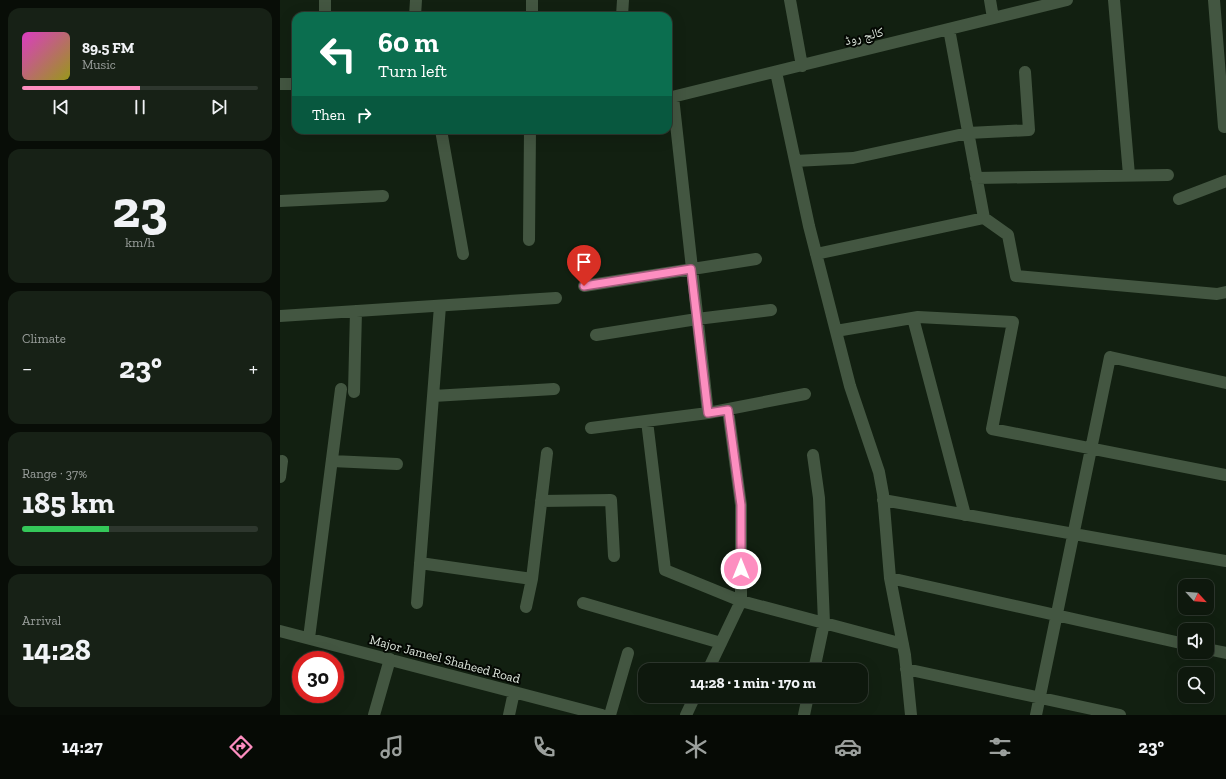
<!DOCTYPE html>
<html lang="en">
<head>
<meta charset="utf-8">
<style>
	body { margin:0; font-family:"Zilla Slab","Noto Naskh Arabic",serif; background:#172116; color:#f1f3f6; height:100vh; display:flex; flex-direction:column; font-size:15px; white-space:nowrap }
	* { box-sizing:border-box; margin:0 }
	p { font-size:13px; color:#9ba09d }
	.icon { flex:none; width:22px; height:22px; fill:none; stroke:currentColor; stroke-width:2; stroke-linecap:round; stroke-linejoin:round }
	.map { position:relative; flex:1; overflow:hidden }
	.drawer { display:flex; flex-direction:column; gap:8px; padding:8px; background:#080d07; width:280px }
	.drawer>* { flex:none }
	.top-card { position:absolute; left:12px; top:12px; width:380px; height:122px; border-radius:12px; box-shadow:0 4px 16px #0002,0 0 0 1px #2e372e; background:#0b6e4f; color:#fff; overflow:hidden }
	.needle { width:26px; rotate:116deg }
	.buttons { position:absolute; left:898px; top:579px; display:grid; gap:8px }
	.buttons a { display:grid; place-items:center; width:36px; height:36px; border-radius:8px; background:#0e180d; box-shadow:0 4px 16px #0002,0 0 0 1px #2e372e; font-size:20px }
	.speed { position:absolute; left:12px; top:651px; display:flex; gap:8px; font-size:20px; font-weight:700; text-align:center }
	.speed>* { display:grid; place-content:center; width:52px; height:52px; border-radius:50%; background:#0e180d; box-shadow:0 4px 16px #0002,0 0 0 1px #2e372e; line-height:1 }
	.speed .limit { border:6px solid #d22; background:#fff; color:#111 }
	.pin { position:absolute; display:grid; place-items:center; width:34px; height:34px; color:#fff; margin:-41px -17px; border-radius:50% 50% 50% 0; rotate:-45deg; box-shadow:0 0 4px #0007 }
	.pin .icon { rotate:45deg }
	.me { position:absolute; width:44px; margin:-22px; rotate:0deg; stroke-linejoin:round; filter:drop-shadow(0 0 3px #0008) }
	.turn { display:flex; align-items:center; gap:14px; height:84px; padding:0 20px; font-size:18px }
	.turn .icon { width:52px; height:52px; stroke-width:2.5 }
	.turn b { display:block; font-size:28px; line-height:34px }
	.then { display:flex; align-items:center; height:38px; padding:0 20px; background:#0003; gap:8px; font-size:15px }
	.big { font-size:30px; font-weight:700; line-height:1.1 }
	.drawer .card { flex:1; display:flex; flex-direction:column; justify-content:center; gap:6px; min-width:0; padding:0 14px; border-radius:12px; background:#172116 }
	.drawer .dial { align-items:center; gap:0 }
	.dial b { font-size:52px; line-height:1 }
	.song { display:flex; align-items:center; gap:12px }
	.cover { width:48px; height:48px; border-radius:6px; background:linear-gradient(135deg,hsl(310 70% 55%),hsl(60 70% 35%)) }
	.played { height:4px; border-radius:2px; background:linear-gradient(90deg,#fd8ec0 50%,#2e372e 50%) }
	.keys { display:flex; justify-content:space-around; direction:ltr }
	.heat { display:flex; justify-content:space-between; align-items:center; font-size:22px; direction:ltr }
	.charge { height:6px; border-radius:3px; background:linear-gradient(90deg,#34c759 37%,#2e372e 0) }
	.trip { position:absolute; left:358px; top:663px; width:230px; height:40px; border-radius:12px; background:#0e180d; box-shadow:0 4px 16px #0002,0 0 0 1px #2e372e; font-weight:700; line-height:40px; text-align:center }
	.menu { display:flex; height:64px; justify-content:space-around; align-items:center; background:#060a05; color:#9ba09d }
	.menu .icon { width:28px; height:28px }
	.menu .on { color:#fd8ec0 }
	.menu b { font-size:18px; color:#f1f3f6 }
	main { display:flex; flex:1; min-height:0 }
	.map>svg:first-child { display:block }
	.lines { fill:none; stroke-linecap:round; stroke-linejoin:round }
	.minor { stroke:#435641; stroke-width:12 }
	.route-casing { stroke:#a45c7d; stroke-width:10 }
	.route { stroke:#fd8ec0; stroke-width:7 }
	.labels { text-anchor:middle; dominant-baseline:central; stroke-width:4; stroke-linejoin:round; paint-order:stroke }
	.street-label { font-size:13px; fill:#dfe8de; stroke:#040803 }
</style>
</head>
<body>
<main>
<section class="drawer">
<div class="card">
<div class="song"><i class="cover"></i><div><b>89.5 FM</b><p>Music</p></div></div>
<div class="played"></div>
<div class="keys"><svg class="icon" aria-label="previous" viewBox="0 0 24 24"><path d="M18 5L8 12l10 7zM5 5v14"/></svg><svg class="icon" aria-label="pause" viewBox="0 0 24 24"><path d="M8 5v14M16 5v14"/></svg><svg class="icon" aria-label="next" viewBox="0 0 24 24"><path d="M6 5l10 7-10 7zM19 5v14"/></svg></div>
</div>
<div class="card dial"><b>23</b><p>km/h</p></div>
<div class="card"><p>Climate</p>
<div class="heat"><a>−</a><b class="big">23°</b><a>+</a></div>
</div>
<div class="card"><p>Range · 37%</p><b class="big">185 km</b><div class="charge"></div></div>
<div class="card"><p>Arrival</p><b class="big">14:28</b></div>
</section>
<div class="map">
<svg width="946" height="715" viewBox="0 0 946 715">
	<rect width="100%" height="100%" fill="#122011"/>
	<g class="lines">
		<path class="minor" d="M510,0L522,66
			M710,0L713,18
			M834,0L849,175
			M934,0L944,127
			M45,16V0
			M135,16L136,0
			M252,16V0
			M342,16L343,0
			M669,29L704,218
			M496,72L529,226L570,386L599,472L603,494L610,578L625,655L631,715
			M0,84H16
			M393,97L428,413
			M388,98L787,0
			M161,130L183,254
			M515,161L573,158L688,133L749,130L745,72
			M696,178L888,175
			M899,199L946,181
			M0,201L103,196
			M249,240L250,130
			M536,254L704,218L728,235L736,276L937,294L946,292
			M304,286L476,259
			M0,316L276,298
			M633,318L685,515
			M556,331L638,317L733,322L712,429L946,475
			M316,335L417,319L491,310
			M74,392L76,311
			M153,396L274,389
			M367,421L385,570L461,601V505L448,410
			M311,428L428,413L525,394
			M533,455L539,498L544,623L534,670
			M52,461L117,464
			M0,477L2,461
			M603,500L946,561
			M261,501L331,500L334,556
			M140,563L252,579L246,607
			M610,578L905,644
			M252,579L267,453
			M137,603L160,306
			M303,603L441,643
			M0,631L322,715
			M29,638L61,389
			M927,649L946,653
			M626,669L840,715
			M428,670L461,601L623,644
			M94,715L110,659
			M229,715L234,692
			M330,715L348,653
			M406,715L415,696
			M524,715L528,696
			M756,715L830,357L946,383"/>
	</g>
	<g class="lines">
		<defs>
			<path id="route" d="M304,286L411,269L428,413L448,410L461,505V569"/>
		</defs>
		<use href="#route" class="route-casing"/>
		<use href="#route" class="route"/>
	</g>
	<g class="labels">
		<g class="street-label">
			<text transform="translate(584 36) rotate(-14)">کالج روڈ</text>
			<text transform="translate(165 659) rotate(15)">Major Jameel Shaheed Road</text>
		</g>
	</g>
</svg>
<div class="buttons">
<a><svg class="needle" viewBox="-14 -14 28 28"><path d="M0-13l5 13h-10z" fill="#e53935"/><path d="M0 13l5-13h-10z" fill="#9ba09d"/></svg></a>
<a><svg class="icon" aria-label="sound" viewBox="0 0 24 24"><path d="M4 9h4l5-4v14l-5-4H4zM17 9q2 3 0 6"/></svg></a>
<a><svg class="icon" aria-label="search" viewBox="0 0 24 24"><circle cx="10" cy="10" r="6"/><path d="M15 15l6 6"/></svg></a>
</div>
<div class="speed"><div class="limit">30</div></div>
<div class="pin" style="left:304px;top:286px;background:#d93025"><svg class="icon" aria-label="arrive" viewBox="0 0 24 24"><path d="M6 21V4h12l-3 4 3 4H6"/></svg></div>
<svg class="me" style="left:461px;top:569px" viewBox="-20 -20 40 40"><circle r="17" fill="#fd8ec0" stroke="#fff" stroke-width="3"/><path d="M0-11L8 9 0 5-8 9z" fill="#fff"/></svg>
<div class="trip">14:28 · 1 min · 170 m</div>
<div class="top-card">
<div class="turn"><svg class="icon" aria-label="left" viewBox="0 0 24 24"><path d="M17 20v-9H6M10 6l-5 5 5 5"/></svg><div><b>60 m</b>Turn left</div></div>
<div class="then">Then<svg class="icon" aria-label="right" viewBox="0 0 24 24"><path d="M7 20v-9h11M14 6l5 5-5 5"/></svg></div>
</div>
</div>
</main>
<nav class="menu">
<b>14:27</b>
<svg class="icon on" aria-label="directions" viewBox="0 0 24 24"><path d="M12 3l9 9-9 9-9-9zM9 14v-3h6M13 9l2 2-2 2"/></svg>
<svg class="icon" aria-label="music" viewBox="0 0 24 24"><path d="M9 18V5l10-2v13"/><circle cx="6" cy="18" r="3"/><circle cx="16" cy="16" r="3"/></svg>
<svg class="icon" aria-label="phone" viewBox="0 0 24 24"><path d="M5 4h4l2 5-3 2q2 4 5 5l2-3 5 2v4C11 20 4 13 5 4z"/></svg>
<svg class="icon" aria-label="climate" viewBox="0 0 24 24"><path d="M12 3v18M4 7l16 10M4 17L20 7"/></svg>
<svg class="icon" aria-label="car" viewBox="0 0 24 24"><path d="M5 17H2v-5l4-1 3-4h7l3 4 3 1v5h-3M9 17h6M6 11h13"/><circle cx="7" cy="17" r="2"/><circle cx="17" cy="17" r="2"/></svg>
<svg class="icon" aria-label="filters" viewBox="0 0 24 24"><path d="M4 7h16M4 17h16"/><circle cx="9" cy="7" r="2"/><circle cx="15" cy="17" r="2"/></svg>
<b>23°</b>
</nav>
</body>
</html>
